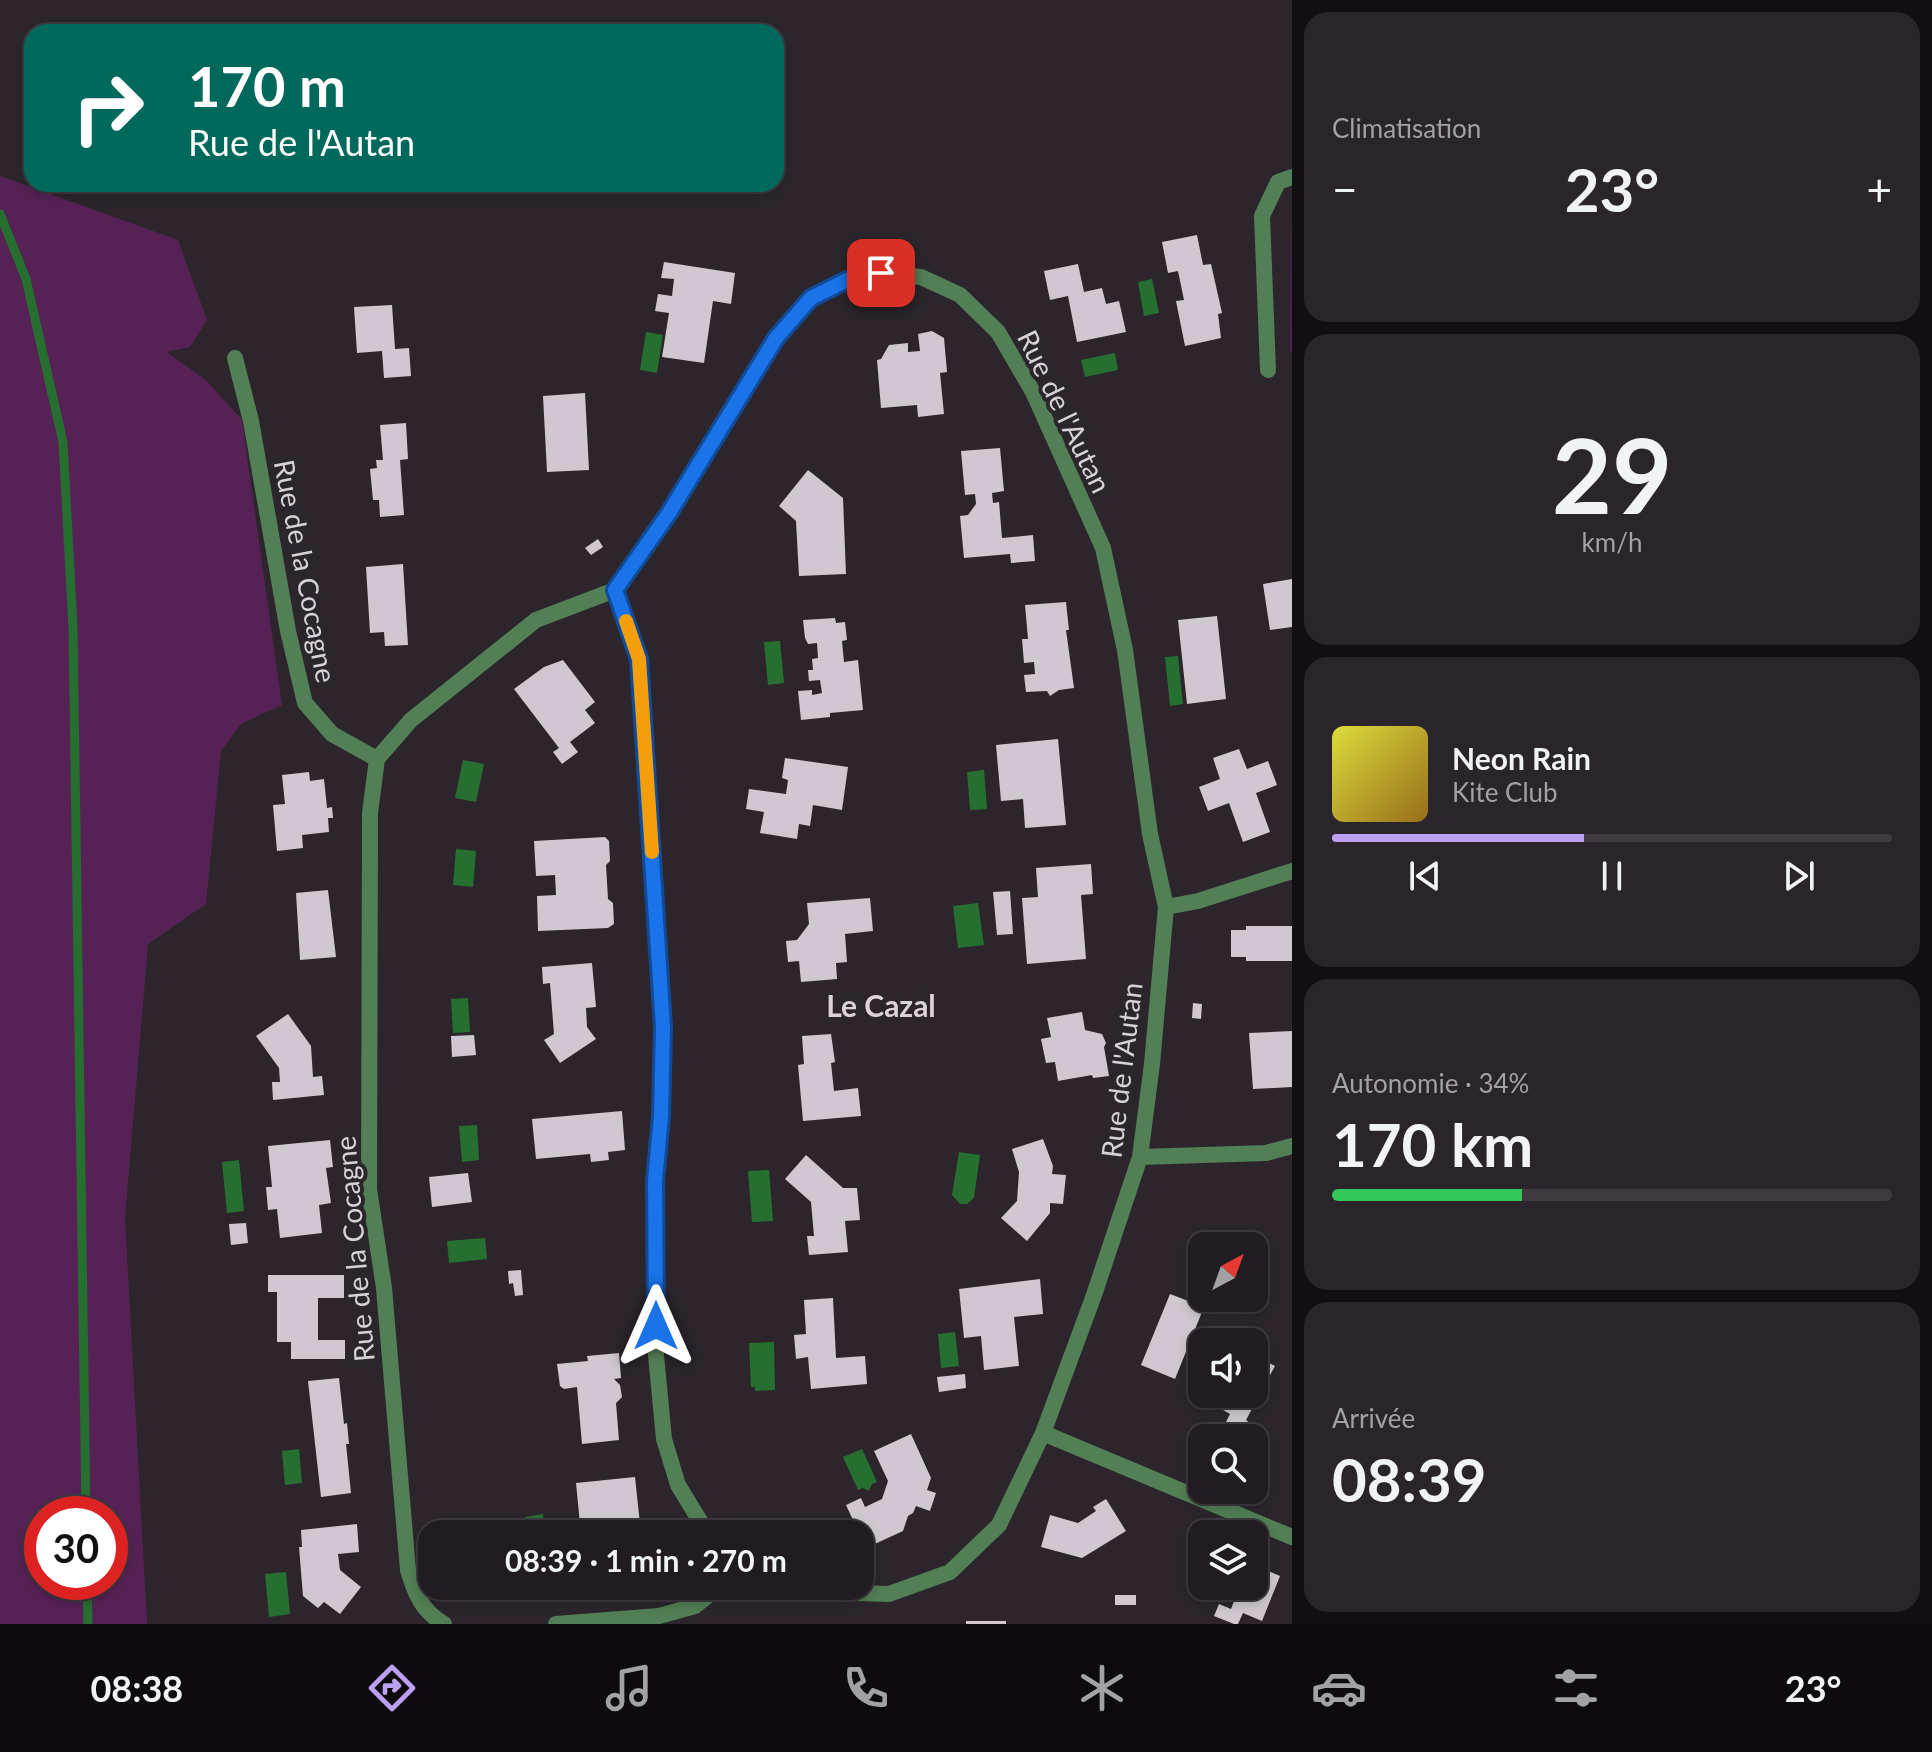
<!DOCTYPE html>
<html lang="fr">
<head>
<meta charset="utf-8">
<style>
	body { margin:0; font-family:Lato,sans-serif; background:#29252a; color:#f1f3f6; height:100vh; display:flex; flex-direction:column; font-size:30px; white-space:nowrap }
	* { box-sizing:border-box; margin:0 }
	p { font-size:26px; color:#a2a1a5 }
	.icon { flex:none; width:44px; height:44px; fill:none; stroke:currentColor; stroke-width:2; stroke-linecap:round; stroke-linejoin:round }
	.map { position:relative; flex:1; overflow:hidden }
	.side { display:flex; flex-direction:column; gap:12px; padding:12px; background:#120f12; width:640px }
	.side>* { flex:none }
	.guide { position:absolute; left:24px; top:24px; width:760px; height:168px; border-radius:24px; box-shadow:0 4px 12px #0003,0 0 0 2px #3e3a3f; background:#00695c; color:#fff; overflow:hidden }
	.needle { width:52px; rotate:41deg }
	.controls { position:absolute; left:1188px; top:1232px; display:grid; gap:16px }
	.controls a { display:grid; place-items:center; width:80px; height:80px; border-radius:16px; background:#211c21; box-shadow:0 4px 12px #0003,0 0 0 2px #3e3a3f; font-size:40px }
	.speed { position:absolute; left:24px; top:1496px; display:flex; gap:16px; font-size:40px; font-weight:700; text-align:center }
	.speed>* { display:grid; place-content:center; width:104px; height:104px; border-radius:50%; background:#211c21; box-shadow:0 4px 12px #0003,0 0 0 2px #3e3a3f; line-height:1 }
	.speed .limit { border:12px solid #d22; background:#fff; color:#111 }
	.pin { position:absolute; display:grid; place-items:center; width:68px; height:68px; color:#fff; margin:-34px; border-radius:16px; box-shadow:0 4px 12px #0006 }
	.me { position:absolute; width:88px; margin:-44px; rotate:0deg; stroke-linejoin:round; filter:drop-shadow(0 0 6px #0008) }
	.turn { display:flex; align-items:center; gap:28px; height:168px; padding:0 32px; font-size:36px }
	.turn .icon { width:104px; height:104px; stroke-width:2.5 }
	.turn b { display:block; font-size:56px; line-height:68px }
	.big { font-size:60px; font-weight:700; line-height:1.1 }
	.side .card { flex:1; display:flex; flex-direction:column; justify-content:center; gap:12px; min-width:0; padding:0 28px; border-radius:24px; background:#29252a }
	.side .dial { align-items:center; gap:0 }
	.dial b { font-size:104px; line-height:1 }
	.song { display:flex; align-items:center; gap:24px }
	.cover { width:96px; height:96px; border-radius:12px; background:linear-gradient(135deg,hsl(60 70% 55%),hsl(40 70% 35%)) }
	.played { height:8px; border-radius:4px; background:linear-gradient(90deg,#bca0f2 45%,#3e3a3f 45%) }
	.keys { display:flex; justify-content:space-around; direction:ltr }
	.heat { display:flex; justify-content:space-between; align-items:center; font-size:44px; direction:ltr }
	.charge { height:12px; border-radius:6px; background:linear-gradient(90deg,#34c759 34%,#3e3a3f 0) }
	.trip { position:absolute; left:418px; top:1520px; width:456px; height:80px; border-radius:24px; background:#211c21; box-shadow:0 4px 12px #0003,0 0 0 2px #3e3a3f; font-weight:700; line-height:80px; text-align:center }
	.menu { display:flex; height:128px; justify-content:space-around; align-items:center; background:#0d0b0d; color:#a2a1a5 }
	.menu .icon { width:56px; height:56px }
	.menu .selected { color:#bca0f2 }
	.menu b { font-size:36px; color:#f1f3f6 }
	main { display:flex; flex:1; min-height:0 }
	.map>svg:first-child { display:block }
	.green { fill:#562256; fill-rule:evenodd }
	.water { fill:#266f31 }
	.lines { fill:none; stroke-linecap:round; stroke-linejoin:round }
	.stream { stroke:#266f31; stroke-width:9 }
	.building { fill:#d0c8d0 }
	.lane { stroke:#527f55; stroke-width:16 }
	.street { stroke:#527f55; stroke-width:16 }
	.route-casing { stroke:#114b97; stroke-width:20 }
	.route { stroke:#1a73e8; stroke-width:14 }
	.slow { stroke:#f59e0b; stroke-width:14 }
	.labels { text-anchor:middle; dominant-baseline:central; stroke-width:8; stroke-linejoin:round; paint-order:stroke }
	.street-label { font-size:28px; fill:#d6d2d6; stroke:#2c262c }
	.neighbourhood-label { font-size:30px; font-weight:bold; fill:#dbd3da; stroke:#2c262c }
</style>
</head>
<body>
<main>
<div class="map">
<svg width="1292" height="1624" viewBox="0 0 1292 1624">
	<rect width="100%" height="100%" fill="#2c262c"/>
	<path class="green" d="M0,176L178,240L207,320L190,347L166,352L205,379L242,420L282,705L241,724L221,751L206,904L148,944L125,1218L147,1624H0ZM42,1514H110V1582H42Z
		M1291,196L1292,351H1290Z"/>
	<path class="water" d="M1152,279L1159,313L1144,316L1138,282Z
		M646,332L663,335L657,373L640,370Z
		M1115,353L1118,370L1085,377L1081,360Z
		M780,641L784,683L768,685L764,642Z
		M1178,656L1183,704L1170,706L1165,657Z
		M463,760L484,764L476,802L455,798Z
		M984,770L987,809L970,810L967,772Z
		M456,849L476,851L473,887L453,885Z
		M978,903L984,945L958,948L953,906Z
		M468,998L470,1032L453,1033L451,999Z
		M477,1125L479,1160L462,1162L459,1126Z
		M959,1152L980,1155L974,1198L967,1204H960L952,1195Z
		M239,1160L244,1211L227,1213L222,1162Z
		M769,1170L773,1221L752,1222L748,1171Z
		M485,1238L487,1259L449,1263L447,1241Z
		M955,1332L959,1366L941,1368L938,1334Z
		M774,1342L775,1390L755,1391V1387H751L749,1343Z
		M299,1449L302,1483L285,1485L282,1451Z
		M862,1449L877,1482L872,1484L869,1491L863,1488L858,1490L843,1457Z
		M543,1514L545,1534H527L525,1517Z
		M286,1572L290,1614L269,1617L265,1574Z"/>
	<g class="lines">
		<path class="stream" d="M0,214L26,279L63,442L73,628L86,1514
			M87,1582L88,1624"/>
	</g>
	<path class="building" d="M1197,235L1203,265L1211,264L1222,313L1218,314L1221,338L1185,346L1176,301L1184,300L1178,271L1168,273L1162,242Z
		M664,262L735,273L731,304L713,301L704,363L662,357L669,313L655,311L658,294L672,296L674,279L661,278Z
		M1078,264L1084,292L1102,288L1106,304L1119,301L1126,332L1077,342L1068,296L1050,300L1044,271Z
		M392,305L395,349L409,348L411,376L384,378L382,351L357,353L354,307Z
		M932,331L944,338L947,372L940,373L944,414L918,417L917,405L881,408L877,360L881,359L889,345L908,343V352L920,351L918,334Z
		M585,393L589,470L547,472L543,396Z
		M406,423L408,459L400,460L404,515L380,517L379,500H373L370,469L377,468L376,460H383L380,425Z
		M1000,448L1004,491L992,493L993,503L999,502L1002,538L1033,535L1035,561L1011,563L1010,554L964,558L960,516L968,515L976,504L975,494L965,495L961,451Z
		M808,470L843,498L846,574L799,576L796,521L779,506Z
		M598,539L603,547L591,555L585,548Z
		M403,564L408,645L385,646L384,632L370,633L366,567Z
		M1292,579V627L1270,630L1263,584Z
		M1066,602L1069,630H1066L1074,688L1059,690L1050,696L1047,691L1026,692L1024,675L1035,674L1034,662L1024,663L1022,639H1028L1025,605Z
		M1217,616L1226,699L1187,704L1178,620Z
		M835,618L836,623L845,622L847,640L842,641L844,662L858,660L863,710L830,713V717L801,720L798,691L812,690V695L822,693L820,680L809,681L808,670H813L812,659L818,658L817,643L808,644L805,638L803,620Z
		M563,660L595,702L585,710L595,723L570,742L578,752L562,764L553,752L559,748L514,689L544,667Z
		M1058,739L1066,825L1025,828L1023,799L1001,801L996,745Z
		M1239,749L1247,769L1268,761L1277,785L1256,793L1270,832L1243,842L1229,803L1208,811L1199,787L1220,779L1213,758Z
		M785,758L848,767L842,810L813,805L810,826L799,824L797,839L760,833L764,812L746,809L749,789L786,794L788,780L782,778Z
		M309,772L310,781L324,779L327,808L332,807L333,818H328L329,832L302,835L303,848L277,851L273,805L285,804L282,775Z
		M605,837L609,841L610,861L606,865L608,899L613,903L614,924L608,928L538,931L537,896L556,895L555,875L536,876L534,841Z
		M1091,864L1093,894L1081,895L1086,959L1027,964L1022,898L1038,897L1036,868Z
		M328,890L336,957L300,960L296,893Z
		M1010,891L1013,934L997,935L993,892Z
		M870,898L873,931L845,934L847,962L836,963L837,979L801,982L799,961L788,962L786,941L797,940L809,924L807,903Z
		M1246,926H1292V961H1246V957H1231V930H1246Z
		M592,963L596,1007L586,1008L587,1027L596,1039L560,1063L544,1040L554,1034L550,983L543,984L542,967Z
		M1193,1003L1202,1004L1201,1019L1192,1018Z
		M1082,1012L1085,1030L1102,1034L1106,1043L1104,1047L1109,1076L1093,1078L1092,1075L1058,1081L1055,1062L1046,1063L1041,1039L1051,1037L1047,1018Z
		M288,1014L311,1046L313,1077L322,1076L324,1095L273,1100L272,1082H280L279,1068L256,1036Z
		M1292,1031V1087L1253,1089L1249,1033Z
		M831,1034L835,1062L831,1063L834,1091L858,1088L861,1116L803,1121L798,1065L804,1064L802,1036Z
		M474,1035L476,1055L452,1057L451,1036Z
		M622,1111L625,1150L608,1152L609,1160L591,1162L590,1154L536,1159L532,1119Z
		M1043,1139L1053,1166L1052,1174L1066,1175L1063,1204L1050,1203V1213L1027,1241L1001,1218L1017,1201L1019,1172L1012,1149Z
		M330,1140L333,1167L326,1168L331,1203L319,1205L322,1233L280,1238L277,1209L268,1210L266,1187H272L268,1146Z
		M806,1155L843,1188H857L860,1220L845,1221L848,1252L809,1255L807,1236H814L811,1202L785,1179Z
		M468,1173L472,1202L432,1207L429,1177Z
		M246,1223L248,1243L231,1245L229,1224Z
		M521,1270L523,1295L515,1296L513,1283L509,1284L508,1271Z
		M268,1275H344V1298H318V1340H345V1359H291V1342H277V1292H268Z
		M1040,1279L1043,1314L1014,1317L1019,1366L984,1370L981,1336L964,1338L959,1289Z
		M1170,1294L1204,1307L1175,1379L1141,1365Z
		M833,1298L836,1358L865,1356L867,1384L811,1389L808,1357L796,1359L794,1335L806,1334L804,1300Z
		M619,1353L621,1378L614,1379L620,1385L622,1397L616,1403L619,1440L582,1444L577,1387L564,1389L560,1386L557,1364L588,1361L587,1356Z
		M1254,1356L1275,1366L1246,1420L1251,1424L1244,1438H1237L1222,1430L1230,1414L1209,1402L1213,1394H1254Z
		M965,1374L966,1388L939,1392L937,1377Z
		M339,1378L344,1424L347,1423L349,1444H346L351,1493L321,1497L308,1381Z
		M911,1434L931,1478L927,1490L936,1493L930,1511L916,1506L913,1513L908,1516L903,1531L866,1548L846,1505L861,1498L865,1507L882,1499L888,1481L874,1451Z
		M635,1477L640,1524L611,1527L612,1534H581L576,1483Z
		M1106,1499L1126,1531L1082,1558L1041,1547L1050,1515L1078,1523L1096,1511L1093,1507Z
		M357,1524L359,1552L338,1554L340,1570L361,1587L340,1614L324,1602L318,1608L303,1596L299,1547H302L301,1530Z
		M1254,1565L1280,1576L1262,1621L1243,1613L1238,1624H1234L1214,1616L1219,1604L1231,1609L1240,1586H1254Z
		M1115,1595H1136V1605H1115Z
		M966,1621H1006V1624H966Z"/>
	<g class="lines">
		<path class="lane" d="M1268,370L1262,216L1278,182L1292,177"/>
		<path class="street" d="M235,358L251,421L288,631L305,703L332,734L377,759
			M615,590L669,513L776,338L811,298L847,280L881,273L921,277L960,295L998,332L1033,392L1103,548L1125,650L1150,834L1166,907L1152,1064L1140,1157L1094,1295L1043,1433L999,1525L950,1572L889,1594L826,1592L796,1586
			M615,590L639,659L663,1027L661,1116L655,1181L656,1355L664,1439L678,1485L708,1534
			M1166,907L1198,901L1292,871
			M1140,1157L1266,1153L1292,1146
			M1043,1433L1292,1537
			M444,1624C422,1611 415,1594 408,1570L384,1288L369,1189L370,813L377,759L411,720L536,620L615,590
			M556,1624L659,1616L695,1606L720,1586"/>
	</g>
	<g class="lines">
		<defs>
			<path id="route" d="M656,1326L655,1181L661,1116L663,1027L639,659L615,590L669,513L776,338L811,298L847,280L881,273"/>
		</defs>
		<use href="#route" class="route-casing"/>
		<use href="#route" class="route"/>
		<path class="slow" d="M626,621L639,659L652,852"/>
	</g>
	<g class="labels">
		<g class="street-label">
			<text transform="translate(1065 411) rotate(64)">Rue de l'Autan</text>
			<text transform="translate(306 571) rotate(79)">Rue de la Cocagne</text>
			<text transform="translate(1121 1070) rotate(-83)">Rue de l'Autan</text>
			<text transform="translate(354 1249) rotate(-95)">Rue de la Cocagne</text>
		</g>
		<g class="neighbourhood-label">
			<text x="881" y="1005">Le Cazal</text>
		</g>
	</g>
</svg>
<div class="controls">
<a><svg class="needle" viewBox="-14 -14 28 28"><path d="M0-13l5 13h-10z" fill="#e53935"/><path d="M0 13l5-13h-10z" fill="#a2a1a5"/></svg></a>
<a><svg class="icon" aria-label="sound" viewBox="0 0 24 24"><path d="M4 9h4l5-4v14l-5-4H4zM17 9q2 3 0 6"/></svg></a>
<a><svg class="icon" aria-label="search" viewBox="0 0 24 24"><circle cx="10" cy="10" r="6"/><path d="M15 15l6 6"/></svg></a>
<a><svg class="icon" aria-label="layers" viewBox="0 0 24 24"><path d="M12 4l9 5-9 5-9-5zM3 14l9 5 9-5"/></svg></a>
</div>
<div class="speed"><div class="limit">30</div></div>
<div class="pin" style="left:881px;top:273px;background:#d93025"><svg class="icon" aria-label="arrive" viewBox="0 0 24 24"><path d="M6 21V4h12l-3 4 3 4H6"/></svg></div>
<svg class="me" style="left:656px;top:1326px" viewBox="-20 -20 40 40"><path d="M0-17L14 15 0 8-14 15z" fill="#1a73e8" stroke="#fff" stroke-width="4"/></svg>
<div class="trip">08:39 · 1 min · 270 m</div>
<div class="guide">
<div class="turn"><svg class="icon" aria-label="right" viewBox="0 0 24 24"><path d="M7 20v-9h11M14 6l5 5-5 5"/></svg><div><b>170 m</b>Rue de l'Autan</div></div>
</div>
</div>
<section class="side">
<div class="card"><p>Climatisation</p>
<div class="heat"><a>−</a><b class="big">23°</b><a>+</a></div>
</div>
<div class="card dial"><b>29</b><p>km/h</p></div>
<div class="card">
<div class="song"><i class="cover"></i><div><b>Neon Rain</b><p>Kite Club</p></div></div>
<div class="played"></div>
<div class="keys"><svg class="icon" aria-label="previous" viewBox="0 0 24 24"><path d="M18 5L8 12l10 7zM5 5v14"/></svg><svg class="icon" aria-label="pause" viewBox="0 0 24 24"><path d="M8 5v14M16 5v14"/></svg><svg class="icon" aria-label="next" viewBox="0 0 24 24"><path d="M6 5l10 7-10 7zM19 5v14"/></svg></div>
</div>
<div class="card"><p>Autonomie · 34%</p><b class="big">170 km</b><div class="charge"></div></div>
<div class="card"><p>Arrivée</p><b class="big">08:39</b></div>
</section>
</main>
<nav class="menu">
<b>08:38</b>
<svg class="icon selected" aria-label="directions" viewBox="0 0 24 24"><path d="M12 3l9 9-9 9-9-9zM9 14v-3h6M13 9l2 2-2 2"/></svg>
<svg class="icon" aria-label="music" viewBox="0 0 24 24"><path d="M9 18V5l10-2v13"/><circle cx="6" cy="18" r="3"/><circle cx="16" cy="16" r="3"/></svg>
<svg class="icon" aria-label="phone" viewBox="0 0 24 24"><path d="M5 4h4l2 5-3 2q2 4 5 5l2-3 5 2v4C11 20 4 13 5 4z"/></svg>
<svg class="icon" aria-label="climate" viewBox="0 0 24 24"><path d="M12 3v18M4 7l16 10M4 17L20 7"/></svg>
<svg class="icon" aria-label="car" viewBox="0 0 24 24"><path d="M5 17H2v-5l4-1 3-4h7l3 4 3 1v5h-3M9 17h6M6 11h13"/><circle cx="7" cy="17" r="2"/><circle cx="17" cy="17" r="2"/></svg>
<svg class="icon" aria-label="filters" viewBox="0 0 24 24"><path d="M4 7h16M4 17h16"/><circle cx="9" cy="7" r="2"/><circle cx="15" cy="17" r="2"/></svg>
<b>23°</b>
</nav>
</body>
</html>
